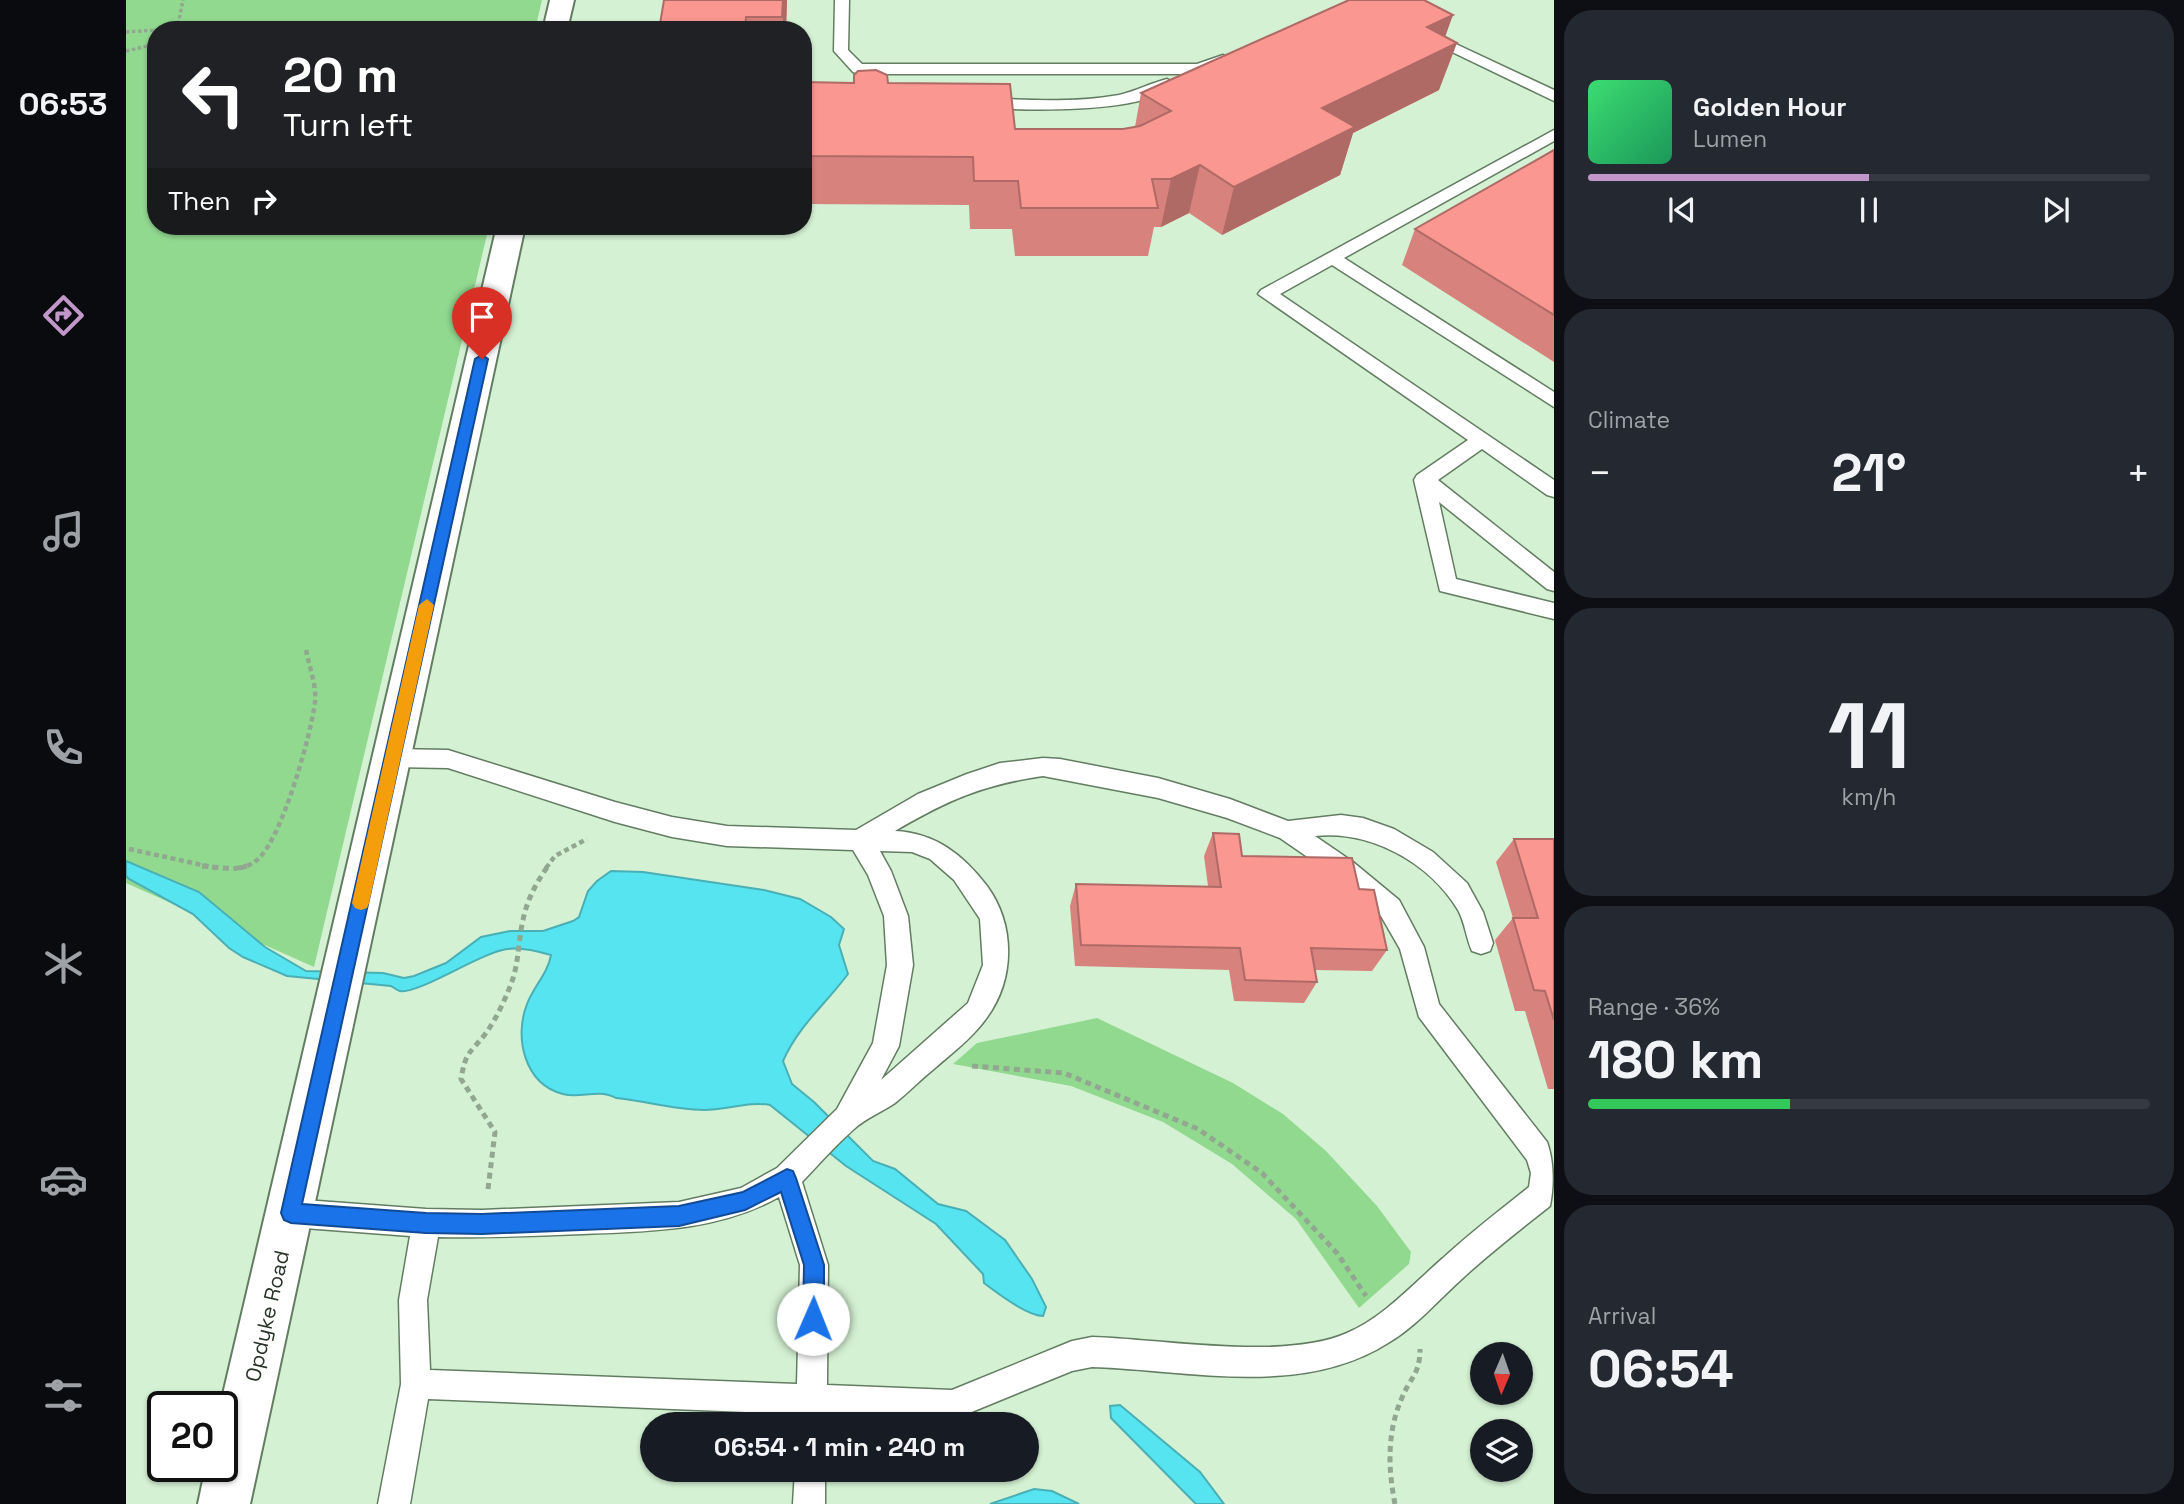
<!DOCTYPE html>
<html lang="en">
<head>
<meta charset="utf-8">
<style>
	body { margin:0; font-family:"Space Grotesk",sans-serif; background:#242831; color:#f1f3f6; height:100vh; display:flex; flex-direction:column; font-size:26px; white-space:nowrap }
	* { box-sizing:border-box; margin:0 }
	p { font-size:23px; color:#9ea1a6 }
	.icon { flex:none; width:38px; height:38px; fill:none; stroke:currentColor; stroke-width:2; stroke-linecap:round; stroke-linejoin:round }
	.map { position:relative; flex:1; overflow:hidden }
	.side { display:flex; flex-direction:column; gap:10px; padding:10px; background:#0d0f14; width:630px }
	.side>* { flex:none }
	.banner { position:absolute; left:21px; top:21px; width:665px; height:214px; border-radius:28px; box-shadow:0 2px 5px #0004; background:#202124; color:#fff; overflow:hidden }
	.needle { width:46px; rotate:182deg }
	.tools { position:absolute; left:1344px; top:1342px; display:grid; gap:14px }
	.tools a { display:grid; place-items:center; width:63px; height:63px; border-radius:50%; background:#171b24; box-shadow:0 2px 5px #0004; font-size:35px }
	.speed { position:absolute; left:21px; top:1391px; display:flex; gap:14px; font-size:35px; font-weight:700; text-align:center }
	.speed>* { display:grid; place-content:center; width:91px; height:91px; border-radius:50%; background:#171b24; box-shadow:0 2px 5px #0004; line-height:1 }
	.speed .limit { border:4px solid #111; border-radius:10px; background:#fff; color:#111 }
	.pin { position:absolute; display:grid; place-items:center; width:60px; height:60px; color:#fff; margin:-72px -30px; border-radius:50% 50% 50% 0; rotate:-45deg; box-shadow:0 0 7px #0007 }
	.pin .icon { rotate:45deg }
	.me { position:absolute; width:77px; margin:-38px; rotate:1deg; stroke-linejoin:round; filter:drop-shadow(0 0 5px #0008) }
	.turn { display:flex; align-items:center; gap:24px; height:147px; padding:0 21px; font-size:32px }
	.turn .icon { width:91px; height:91px; stroke-width:2.5 }
	.turn b { display:block; font-size:49px; line-height:60px }
	.then { display:flex; align-items:center; height:66px; padding:0 21px; background:#0003; gap:14px; font-size:26px }
	.big { font-size:52px; font-weight:600; line-height:1.1 }
	.side .card { flex:1; display:flex; flex-direction:column; justify-content:center; gap:10px; min-width:0; padding:0 24px; border-radius:28px; background:#242831 }
	.side .dial { align-items:center; gap:0 }
	.dial b { font-size:91px; line-height:1 }
	.song { display:flex; align-items:center; gap:21px }
	.cover { width:84px; height:84px; border-radius:10px; background:linear-gradient(135deg,hsl(140 70% 55%),hsl(150 70% 35%)) }
	.played { height:7px; border-radius:4px; background:linear-gradient(90deg,#c197c9 50%,#363941 50%) }
	.keys { display:flex; justify-content:space-around; direction:ltr }
	.heat { display:flex; justify-content:space-between; align-items:center; font-size:38px; direction:ltr }
	.charge { height:10px; border-radius:5px; background:linear-gradient(90deg,#34c759 36%,#363941 0) }
	.trip { position:absolute; left:514px; top:1412px; width:399px; height:70px; border-radius:35px; background:#171b24; box-shadow:0 2px 5px #0004; font-weight:600; line-height:70px; text-align:center }
	main { display:flex; flex:1; min-height:0 }
	.dock { display:flex; flex-direction:column; width:126px; justify-content:space-around; align-items:center; background:#090b0e; color:#9ea1a6 }
	.dock .icon { width:49px; height:49px }
	.dock .selected { color:#c197c9 }
	.dock b { font-size:32px; color:#f1f3f6 }
	.map>svg:first-child { display:block }
	.green { fill:#92d990 }
	.water { fill:#57e4f1; stroke:#49afb5; stroke-width:2 }
	.lines { fill:none; stroke-linecap:round; stroke-linejoin:round }
	.lane-casing { stroke:#637d62; stroke-width:3 }
	.secondary-casing { stroke:#637d62; stroke-width:4 }
	.path-far2 { stroke:#91a790; stroke-width:3.5; stroke-dasharray:3.5 2.5; stroke-linecap:butt }
	.path-far1 { stroke:#91a790; stroke-width:4.5; stroke-dasharray:5 3.5; stroke-linecap:butt }
	.path { stroke:#91a790; stroke-width:5; stroke-dasharray:6 4.5; stroke-linecap:butt }
	.lane { fill:#fff; fill-rule:evenodd }
	.secondary { fill:#fff; fill-rule:evenodd }
	.wall { fill:#d7827d }
	.shaded-wall { fill:#af6a66 }
	.building { fill:#fa9791; stroke:#af6a66; stroke-width:2 }
	.route { fill:#1a73e8; stroke:#114b97; stroke-width:2 }
	.slow { fill:#f59e0b }
	.labels { text-anchor:middle; dominant-baseline:central; stroke-width:6; stroke-linejoin:round; paint-order:stroke }
	.street-label { font-size:21px; fill:#293428; stroke:#fff }
</style>
</head>
<body>
<main>
<nav class="dock">
<b>06:53</b>
<svg class="icon selected" aria-label="directions" viewBox="0 0 24 24"><path d="M12 3l9 9-9 9-9-9zM9 14v-3h6M13 9l2 2-2 2"/></svg>
<svg class="icon" aria-label="music" viewBox="0 0 24 24"><path d="M9 18V5l10-2v13"/><circle cx="6" cy="18" r="3"/><circle cx="16" cy="16" r="3"/></svg>
<svg class="icon" aria-label="phone" viewBox="0 0 24 24"><path d="M5 4h4l2 5-3 2q2 4 5 5l2-3 5 2v4C11 20 4 13 5 4z"/></svg>
<svg class="icon" aria-label="climate" viewBox="0 0 24 24"><path d="M12 3v18M4 7l16 10M4 17L20 7"/></svg>
<svg class="icon" aria-label="car" viewBox="0 0 24 24"><path d="M5 17H2v-5l4-1 3-4h7l3 4 3 1v5h-3M9 17h6M6 11h13"/><circle cx="7" cy="17" r="2"/><circle cx="17" cy="17" r="2"/></svg>
<svg class="icon" aria-label="filters" viewBox="0 0 24 24"><path d="M4 7h16M4 17h16"/><circle cx="9" cy="7" r="2"/><circle cx="15" cy="17" r="2"/></svg>
</nav>
<div class="map">
<svg width="1428" height="1504" viewBox="0 0 1428 1504">
	<rect width="100%" height="100%" fill="#d4f1d3"/>
	<path class="green" d="M0,0H416L409,30H30V226H363L188,967L0,883Z
		M971,1018L1107,1083L1157,1114L1200,1151L1251,1206L1285,1252L1283,1264L1233,1308L1170,1219L1106,1164L1037,1122L945,1086L827,1064L851,1043Z"/>
	<path class="water" d="M0,861L73,892L139,947L180,971L257,973L278,978L288,976L320,963L355,937L384,931H417L447,921L453,917L462,891L471,881L485,871L517,872L638,890L674,899L705,917L718,929L713,945L722,974C699,1005 673,1025 657,1061L666,1084L688,1102L747,1161L769,1169L812,1204L840,1211L879,1240L906,1279L920,1307L917,1316C902,1316 871,1293 858,1283L857,1274L810,1224L720,1166L644,1105C624,1101 600,1110 578,1110C548,1110 520,1101 490,1098C472,1088 455,1099 437,1094C398,1084 388,1037 401,1004C408,986 422,973 425,955C411,951 395,947 381,949C354,953 291,995 274,991C272,991 267,987 265,986L161,976L117,957L103,948L67,914L3,879L0,876Z
		M994,1405L1074,1472L1098,1504H1070L985,1418L984,1406Z
		M908,1489L926,1491L953,1504H864Z"/>
	<g class="lines">
		<defs>
			<path id="lane" d="M709,0H723L722,50L736,64H1071L1097,55L1104,59L1073,74H732L727,72L708,51Z
				M1302,31L1428,90V101L1297,38L1295,35Z
				M1041,79L1049,84C1022,112 922,110 884,109C872,108 855,111 847,103L855,98C901,100 948,103 993,95C1010,91 1025,83 1041,79Z
				M1428,130V141L1218,258L1428,392V407L1206,265L1154,294L1428,480V497L1421,495L1356,449L1312,480L1428,572V591L1421,589L1313,502L1330,579L1428,603V619L1314,591L1288,480L1291,475L1342,440L1132,294L1135,290Z
				M266,749L322,750L489,802L546,817L601,826L730,830L792,794L841,774L874,763L917,758L934,759L1032,778L1104,799L1162,821L1215,815L1237,818L1268,829L1307,852L1341,883L1357,912L1367,943L1364,951L1355,954L1346,951C1340,938 1339,922 1332,910C1303,862 1244,830 1189,836L1227,862L1273,900L1298,947L1313,1004L1421,1142C1428,1161 1428,1186 1424,1206C1395,1229 1365,1252 1338,1277C1313,1299 1291,1326 1262,1343C1175,1398 1063,1370 966,1367L946,1371L826,1420L700,1415V1424H670V1414L302,1399L284,1504H252L275,1384L273,1300L284,1236L165,1227L155,1223L151,1213L155,1203L165,1199L300,1209L356,1210L553,1202L615,1188L651,1168L711,1109L747,1043L761,965L758,916L742,875L727,850L601,846L546,837L489,822L322,768L266,767L258,765L255,758L258,751ZM917,776L1032,798L1101,818L1154,838L1209,876L1255,916L1274,949L1293,1017L1401,1160L1405,1173L1403,1187C1374,1210 1344,1233 1317,1258C1286,1285 1258,1317 1221,1333C1158,1361 1036,1339 966,1337L946,1341L826,1390L701,1385L702,1265L676,1182C693,1164 710,1145 728,1129C740,1118 756,1112 769,1103C783,1092 795,1079 809,1068C826,1053 846,1038 859,1020C889,981 890,926 861,886C837,855 810,833 769,831C822,800 856,785 917,776ZM754,851L786,852L804,859L828,880L854,919L857,965L842,1003L755,1080L773,1046L787,965L782,916L765,871ZM653,1197L674,1265L671,1384L304,1370L301,1300L312,1237C360,1238 408,1236 456,1234C525,1231 592,1231 653,1197Z
				M669,1470H699V1504H667Z"/>
			<path id="secondary" d="M424,0H448L441,30H417Z
				M371,226H399L124,1504H72L80,1466H96L94,1407Z"/>
		</defs>
		<use href="#lane" class="lane-casing"/>
		<use href="#secondary" class="secondary-casing"/>
		<path class="path-far2" d="M37,30L51,29
			M51,30L57,0
			M0,32L30,30
			M0,51L30,44"/>
		<path class="path-far1" d="M3,849L90,868
			M113,868C120,867 127,864 132,859C156,838 185,735 189,702C191,684 182,665 180,648
			M420,868L429,856L461,839"/>
		<path class="path" d="M76,866L107,869L121,866
			M846,1066L938,1073L1072,1129L1136,1173L1211,1253L1240,1296
			M362,1189L369,1132L335,1079C340,1050 344,1054 360,1033C370,1019 379,1000 385,984C393,964 392,941 397,920C401,900 410,883 422,866
			M1269,1504C1262,1469 1261,1433 1275,1400C1284,1377 1294,1375 1294,1349"/>
		<use href="#lane" class="lane"/>
		<use href="#secondary" class="secondary"/>
	</g>
	<path class="wall" d="M661,0L660,30H533Z
		M1319,36L1313,90L1227,133L1214,175L1096,235L1063,213L1035,227H1028L1022,256H889L886,229H844L843,205L677,204V82L762,83L889,129H997L1009,127L1015,93Z
		M1428,150V362L1276,265L1289,229Z
		M1087,833L1116,856L1233,889L1261,950L1246,971L1189,970L1191,982L1178,1003L1108,1001L1103,970L949,966L944,906L950,884L1082,886L1078,856Z
		M1388,839H1428V1089H1422L1399,1011H1389L1369,940L1387,918L1370,862Z"/>
	<path class="shaded-wall" d="M657,0H661L660,30H657Z
		M1327,15L1314,51L1331,43L1313,90L1227,133L1214,175L1096,235L1108,187L1196,108L1301,27Z
		M1074,165L1063,213L1035,227L1045,179Z"/>
	<path class="building" d="M538,0H657L656,17H620L619,30H533Z
		M1223,0H1298L1327,15L1301,27L1331,43L1196,108L1229,127L1108,187L1074,165L1045,179H1026L1032,208H895L892,181H848L847,157L677,156V82L728,83V75L732,71L750,70L761,75L762,83L884,84L889,129H997L1014,126L1045,111L1015,93Z
		M1428,150V315L1289,229Z
		M1087,833L1113,834L1116,856L1226,858L1233,889L1248,890L1261,950L1185,948L1191,982L1119,980L1114,948L955,945L950,884L1095,887Z
		M1388,839H1428V1020L1419,991L1408,990L1387,918H1412Z"/>
	<path class="route" d="M356,355L362,359L176,1204L300,1213L356,1214L553,1206L617,1192L661,1169L667,1171L670,1178L698,1265V1319L695,1326L687,1329L680,1326L677,1319L678,1265L655,1192L619,1210L553,1226L356,1234L300,1233L165,1223L158,1220L155,1213L349,359Z"/>
	<path class="slow" d="M301,599L308,605L243,903L241,908L235,910L229,908L226,903L293,605Z"/>
	<g class="labels">
		<g class="street-label">
			<text transform="translate(141 1316) rotate(-77)">Opdyke Road</text>
		</g>
	</g>
</svg>
<div class="tools">
<a><svg class="needle" viewBox="-14 -14 28 28"><path d="M0-13l5 13h-10z" fill="#e53935"/><path d="M0 13l5-13h-10z" fill="#9ea1a6"/></svg></a>
<a><svg class="icon" aria-label="layers" viewBox="0 0 24 24"><path d="M12 4l9 5-9 5-9-5zM3 14l9 5 9-5"/></svg></a>
</div>
<div class="speed"><div class="limit">20</div></div>
<div class="pin" style="left:356px;top:359px;background:#d93025"><svg class="icon" aria-label="arrive" viewBox="0 0 24 24"><path d="M6 21V4h12l-3 4 3 4H6"/></svg></div>
<svg class="me" style="left:687px;top:1319px" viewBox="-20 -20 40 40"><circle r="19" fill="#fff"/><path d="M0-13L10 11 0 6-10 11z" fill="#1a73e8"/></svg>
<div class="trip">06:54 · 1 min · 240 m</div>
<div class="banner">
<div class="turn"><svg class="icon" aria-label="left" viewBox="0 0 24 24"><path d="M17 20v-9H6M10 6l-5 5 5 5"/></svg><div><b>20 m</b>Turn left</div></div>
<div class="then">Then<svg class="icon" aria-label="right" viewBox="0 0 24 24"><path d="M7 20v-9h11M14 6l5 5-5 5"/></svg></div>
</div>
</div>
<section class="side">
<div class="card">
<div class="song"><i class="cover"></i><div><b>Golden Hour</b><p>Lumen</p></div></div>
<div class="played"></div>
<div class="keys"><svg class="icon" aria-label="previous" viewBox="0 0 24 24"><path d="M18 5L8 12l10 7zM5 5v14"/></svg><svg class="icon" aria-label="pause" viewBox="0 0 24 24"><path d="M8 5v14M16 5v14"/></svg><svg class="icon" aria-label="next" viewBox="0 0 24 24"><path d="M6 5l10 7-10 7zM19 5v14"/></svg></div>
</div>
<div class="card"><p>Climate</p>
<div class="heat"><a>−</a><b class="big">21°</b><a>+</a></div>
</div>
<div class="card dial"><b>11</b><p>km/h</p></div>
<div class="card"><p>Range · 36%</p><b class="big">180 km</b><div class="charge"></div></div>
<div class="card"><p>Arrival</p><b class="big">06:54</b></div>
</section>
</main>
</body>
</html>
